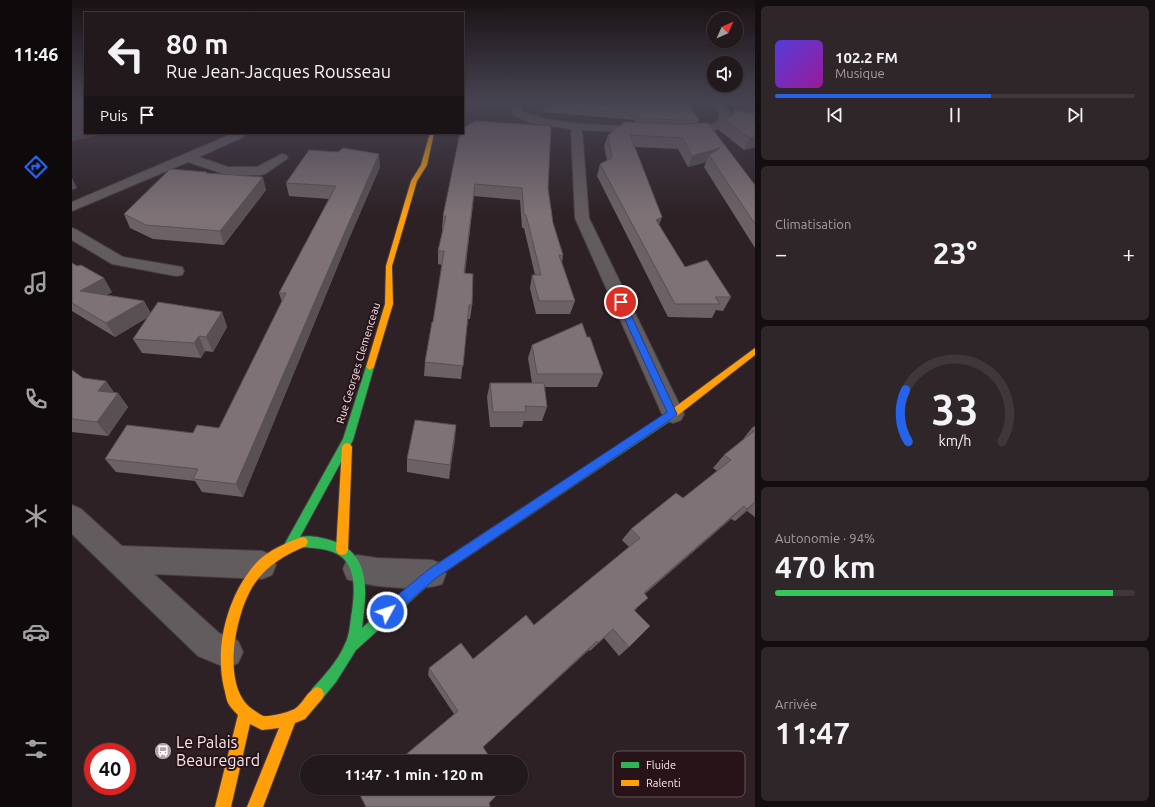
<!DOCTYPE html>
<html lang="fr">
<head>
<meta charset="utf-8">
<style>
	body { margin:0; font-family:Ubuntu,sans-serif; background:#2e2629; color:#f1f3f6; height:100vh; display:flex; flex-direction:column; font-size:15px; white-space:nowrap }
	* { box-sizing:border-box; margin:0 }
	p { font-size:13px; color:#a2a0a3 }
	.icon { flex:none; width:22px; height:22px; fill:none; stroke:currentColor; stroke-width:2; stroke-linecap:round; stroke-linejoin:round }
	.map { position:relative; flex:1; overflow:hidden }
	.drawer { display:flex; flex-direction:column; gap:6px; padding:6px; background:#130e0f; width:400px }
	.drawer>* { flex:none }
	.banner { position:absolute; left:12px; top:12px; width:380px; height:122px; border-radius:0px; box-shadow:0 1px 3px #0004,0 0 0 1px #3f383b; background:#22191c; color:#f1f3f6; overflow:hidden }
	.needle { width:26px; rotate:45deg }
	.buttons { position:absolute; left:635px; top:12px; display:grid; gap:8px }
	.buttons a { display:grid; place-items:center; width:36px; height:36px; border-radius:50%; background:#22191c; box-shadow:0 1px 3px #0004,0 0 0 1px #3f383b; font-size:20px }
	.speed { position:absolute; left:12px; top:743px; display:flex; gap:8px; font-size:20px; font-weight:700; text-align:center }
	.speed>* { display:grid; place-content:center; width:52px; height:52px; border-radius:50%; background:#22191c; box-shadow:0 1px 3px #0004,0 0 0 1px #3f383b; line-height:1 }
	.speed .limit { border:6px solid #d22; background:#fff; color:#111 }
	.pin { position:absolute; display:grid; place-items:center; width:34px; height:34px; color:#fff; margin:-17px; border:2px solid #fff; border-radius:50%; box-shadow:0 1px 4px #0007 }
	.me { position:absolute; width:44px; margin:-22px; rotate:50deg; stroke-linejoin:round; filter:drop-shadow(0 0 3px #0008) }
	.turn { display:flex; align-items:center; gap:14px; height:84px; padding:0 16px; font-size:18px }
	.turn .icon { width:52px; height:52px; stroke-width:2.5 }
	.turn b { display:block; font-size:28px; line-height:34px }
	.then { display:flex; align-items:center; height:38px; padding:0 16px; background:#0003; gap:8px; font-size:15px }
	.big { font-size:30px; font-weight:600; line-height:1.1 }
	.drawer .card { flex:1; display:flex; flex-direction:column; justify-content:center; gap:6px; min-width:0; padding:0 14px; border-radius:6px; background:#2e2629 }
	.drawer .dial { align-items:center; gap:0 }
	.dial svg { height:104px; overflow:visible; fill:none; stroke:#3f383b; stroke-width:7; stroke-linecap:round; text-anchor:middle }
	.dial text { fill:#f1f3f6; stroke:none }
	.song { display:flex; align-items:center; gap:12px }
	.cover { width:48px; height:48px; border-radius:6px; background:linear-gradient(135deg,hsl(250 70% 55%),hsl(300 70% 35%)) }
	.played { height:4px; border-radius:2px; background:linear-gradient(90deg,#2563eb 60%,#3f383b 60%) }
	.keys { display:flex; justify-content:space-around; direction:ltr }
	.heat { display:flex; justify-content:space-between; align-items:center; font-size:22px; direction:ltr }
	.charge { height:6px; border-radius:3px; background:linear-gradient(90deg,#34c759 94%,#3f383b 0) }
	.trip { position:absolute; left:228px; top:755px; width:228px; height:40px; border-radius:20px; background:#22191c; box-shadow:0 1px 3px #0004,0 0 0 1px #3f383b; font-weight:600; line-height:40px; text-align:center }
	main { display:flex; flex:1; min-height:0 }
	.dock { display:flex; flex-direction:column; width:72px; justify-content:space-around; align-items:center; background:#0e0a0b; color:#a2a0a3 }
	.dock .icon { width:28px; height:28px }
	.dock .active { color:#2563eb }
	.dock b { font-size:18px; color:#f1f3f6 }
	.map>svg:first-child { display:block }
	.green { fill:#5e3341 }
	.forest { fill:#633342 }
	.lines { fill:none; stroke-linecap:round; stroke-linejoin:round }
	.stream { fill:#155b70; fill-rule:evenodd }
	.street-casing { stroke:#483e42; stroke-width:2 }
	.fast-casing { stroke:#483e42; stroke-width:2 }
	.slow-casing { stroke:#483e42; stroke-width:2 }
	.street { fill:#625c5e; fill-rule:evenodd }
	.fast { fill:#30b455; fill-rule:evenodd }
	.slow { fill:#ff9f0a; fill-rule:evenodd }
	.wall { fill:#6c6265 }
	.shaded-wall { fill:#585053 }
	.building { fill:#7e7276; stroke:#585053 }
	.route { fill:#2563eb; stroke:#184099 }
	.labels { text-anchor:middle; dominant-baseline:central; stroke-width:4; stroke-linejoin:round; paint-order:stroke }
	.far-street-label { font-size:11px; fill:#f7e8eb; stroke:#281319 }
	.near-poi-label { font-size:16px; fill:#f7e8eb; stroke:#281319; text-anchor:start }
	.key { fill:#281319; stroke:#665358; stroke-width:1 }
	.key-label { font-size:11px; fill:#f7e8eb }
</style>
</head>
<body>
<main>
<nav class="dock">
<b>11:46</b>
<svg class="icon active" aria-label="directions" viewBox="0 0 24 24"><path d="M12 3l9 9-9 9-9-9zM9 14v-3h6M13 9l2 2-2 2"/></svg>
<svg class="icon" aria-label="music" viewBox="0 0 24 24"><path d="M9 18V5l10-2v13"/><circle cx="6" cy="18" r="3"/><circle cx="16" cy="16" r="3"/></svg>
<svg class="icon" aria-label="phone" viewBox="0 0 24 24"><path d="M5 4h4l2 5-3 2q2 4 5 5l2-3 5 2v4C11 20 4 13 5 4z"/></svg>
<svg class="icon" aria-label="climate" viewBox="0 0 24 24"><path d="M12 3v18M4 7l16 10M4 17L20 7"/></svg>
<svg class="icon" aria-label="car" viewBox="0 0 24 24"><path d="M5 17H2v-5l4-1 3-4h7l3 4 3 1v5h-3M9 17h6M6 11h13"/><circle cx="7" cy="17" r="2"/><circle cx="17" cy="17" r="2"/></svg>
<svg class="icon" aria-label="filters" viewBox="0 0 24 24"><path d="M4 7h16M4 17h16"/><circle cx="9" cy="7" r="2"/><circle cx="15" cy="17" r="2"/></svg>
</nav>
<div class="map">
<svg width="683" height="807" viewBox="0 0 683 807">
	<rect width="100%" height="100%" fill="#2d2125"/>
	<path class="green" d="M0,102H13V133H39L0,141Z"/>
	<path class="forest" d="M659,102H683V125L671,120Z"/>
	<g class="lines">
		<path class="stream" d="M13,131V133H15L0,136V134Z"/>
		<defs>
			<path id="street" d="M439,102H449L450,111C480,126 541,125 576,127L580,128L582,130L580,132L576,133L510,130L517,218L612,414L609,420L601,423L593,420L590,414L503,218L499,129L459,123L441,115Z
				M641,102H651L658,114L655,126L633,133H606L604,131L606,129L632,127L646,122L648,114Z
				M162,133H171L173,135L171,137L127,157L156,167H185L210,154L214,155L216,158L193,174L188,175H155L116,162L0,211V202Z
				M0,228L5,230L51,257L104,266L110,267L112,271L110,275L104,276L40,264L0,240Z
				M0,505L9,509L50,546L190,551L200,555L204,565L200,575L190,579L82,574L147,633L166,641L171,652L166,663L155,668L126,656L0,534Z
				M285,555L305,558L360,560L370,564L374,574L370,584C350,592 296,587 275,579L271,569L275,559Z"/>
			<path id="fast" d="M298,364L302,367L281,440L228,537C238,535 252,538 261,541C301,555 294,595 290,628L356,570L595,413H601L603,416L601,419L364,578L284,650L264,682L250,699L245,701L240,699L238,694L240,689C252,676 266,661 273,644C278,635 278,622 280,611C283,590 285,561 261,552C251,548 240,548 230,547L226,546L225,543L221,551L217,552L213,551L211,547L271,439L294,367Z"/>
			<path id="slow" d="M358,133H362L355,165L345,181L320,266L321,304L302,367L298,370L294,367L313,304L314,266L339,181L349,165Z
				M683,348V355L601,419H595L593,416L595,413Z
				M275,443L278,444L280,447L276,550L274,554L270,555L266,554L264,550L270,447L272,444Z
				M230,537L234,538L236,542L234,546C211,555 188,570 177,593C162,623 149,691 183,711C186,713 189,715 191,716C198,717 219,712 224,708C232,702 235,691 245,687L250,689L252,694L250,699L233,719L223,723L191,807H175L207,728L190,730L178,724L159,807H143L166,715C163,712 160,709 158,706C154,701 154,694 152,688C142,646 156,594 185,562C195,551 216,542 230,537Z"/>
		</defs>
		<use href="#street" class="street-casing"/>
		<use href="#fast" class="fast-casing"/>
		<use href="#slow" class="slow-casing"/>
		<use href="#street" class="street"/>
		<use href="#fast" class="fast"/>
		<use href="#slow" class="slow"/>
	</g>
	<path class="wall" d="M473,102L627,120L625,124L683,185V248L632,167L634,162L616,167L606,149L563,147L590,217L587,225L613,267L659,297L651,311L644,310L640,318L596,317L525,176L528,164L535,160L532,146L536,135L562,123L563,120L471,112Z
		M663,110L683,147L672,150L647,130L652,119L660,116Z
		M388,133L476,188L481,223L491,255L490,262L503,301L498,314H464L458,288L460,275H463L452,228H450L448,200L402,196L393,273L400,305L398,319H396L389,379L352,376L353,362L361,322L370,265L366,264V251L371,229H370L371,216Z
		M308,167L276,241L171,497L130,492L123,481L44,472L33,459L121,433L147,428L210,302L207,293L257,199L217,196L214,183Z
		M135,173L194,190L152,245L81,239L58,228L52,214Z
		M0,263L40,292L35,295L72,301L79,314L150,312L155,327L141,352L133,351L129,358L70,353L61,339L76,317L43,337L0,311Z
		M515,337L531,374L525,387H472L475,407L470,421H452L450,427H418L415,397L418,383H460L456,358L460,345Z
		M0,370L11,378L34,381L42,393H46L56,407L36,436L0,432Z
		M384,425L377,479L335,472V459Z
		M683,426V517L675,511L663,521L659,519L573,594L563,611L557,647L547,656L532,638L518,651L517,650L411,747L382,714L356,675L357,668L401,659L462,625L557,547L550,540L559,529L611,498L645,471L641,468L652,455L668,443L679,429Z"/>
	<path class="shaded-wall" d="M683,137V147L672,150L678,138Z
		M648,148L637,155L634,162L616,167L620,156Z
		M307,154L308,167L276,241L171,497L164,484L275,227Z
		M191,177L194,190L152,245L148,231Z
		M0,178L5,188L0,190Z
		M590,217L585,229L584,220Z
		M32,278L40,292L17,305L8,291Z
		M72,301L80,315L43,337L34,323Z
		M150,312L155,327L141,352L134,337Z
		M127,336L133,351L129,358L122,343Z
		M34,381L44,395L26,391Z
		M46,393L56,407L36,436L25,422Z
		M384,425L383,440L377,479L378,465Z
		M683,502L675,511L663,521L675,509Z
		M672,506L659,519L562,603L572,593Z
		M541,629L532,638L518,651L526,643Z
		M525,641L517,650L407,751L411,747Z"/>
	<path class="building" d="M473,102H614L627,120H605L564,118L570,114L472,106Z
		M663,110L683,114V137L678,138L652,119L660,116Z
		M403,121L479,126L476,188L481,223L491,255H487L503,301H467L460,275H469L454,215H452L450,188L403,184L392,273L401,274L400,305H397L391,366L353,362L360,322H361L372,251H366L374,216H371L388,133H391V128Z
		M553,122L607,124L636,123L683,185V224L637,155L648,148L620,156L611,138L558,135L590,217L584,220L613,267L635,260L659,297H643L648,304H603L528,164L540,158L536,135Z
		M271,148L307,154L275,227L164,484L121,479L126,469L33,459L55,425L121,433L125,425L147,428L214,293H207L264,186L214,183L237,150L266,152Z
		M98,169L135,172L134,173L191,177L148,231L74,225L52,214Z
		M0,263L5,266L9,265L32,278L8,291L72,301L34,323L0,303Z
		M86,302L150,312L134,337L127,336L122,343L61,339Z
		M510,323L515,337H518L531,374H465L460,345Z
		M0,370L11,378L34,381L26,391L46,393L25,422L0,419Z
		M418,383H472L475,407L453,406L454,412H421Z
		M343,420L384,425L378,465L335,459Z
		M683,426V502L675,509L672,506L572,593L576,598L562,610L578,626L557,647L541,629L526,643L525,641L411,747L421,762H325L386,711L357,668L389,643L401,659L454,615L462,625L568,538L559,529L604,493L611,498L659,460L652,455L682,431L679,429Z
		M293,788H432L417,803L418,806L417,807H294L287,793Z"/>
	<linearGradient id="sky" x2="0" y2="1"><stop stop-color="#191214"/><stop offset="0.47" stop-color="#464351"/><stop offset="1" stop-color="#464351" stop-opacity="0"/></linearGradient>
	<rect width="683" height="215" fill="url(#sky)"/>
	<path class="route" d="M549,299L553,302L605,414L604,416L364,578L319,617L315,618L310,617L309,612L310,608L356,570L595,412L545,302Z"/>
	<defs>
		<symbol id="bus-disc" viewBox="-11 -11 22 22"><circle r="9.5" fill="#b0a2a6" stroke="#281319"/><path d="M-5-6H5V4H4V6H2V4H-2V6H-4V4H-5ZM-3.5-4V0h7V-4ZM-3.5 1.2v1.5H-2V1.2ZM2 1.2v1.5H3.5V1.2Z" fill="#fff"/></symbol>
	</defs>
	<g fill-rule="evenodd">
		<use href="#bus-disc" x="81" y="741" width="20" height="20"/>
	</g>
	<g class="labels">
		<g class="far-street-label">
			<text transform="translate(286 363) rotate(-73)">Rue Georges Clemenceau</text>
		</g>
		<g class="near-poi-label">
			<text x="104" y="742">Le Palais<tspan x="104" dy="18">Beauregard</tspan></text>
		</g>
	</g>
	<rect x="541" y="751" width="132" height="46" rx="6" class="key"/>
	<rect x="549" y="762" width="18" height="6" fill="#30b455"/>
	<rect x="549" y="780" width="18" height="6" fill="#ff9f0a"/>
	<g class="key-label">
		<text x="574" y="769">Fluide</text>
		<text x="574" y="787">Ralenti</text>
	</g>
</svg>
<div class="buttons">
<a><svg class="needle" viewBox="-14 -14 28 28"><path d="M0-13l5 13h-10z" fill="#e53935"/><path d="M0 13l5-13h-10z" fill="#a2a0a3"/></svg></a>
<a><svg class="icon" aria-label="sound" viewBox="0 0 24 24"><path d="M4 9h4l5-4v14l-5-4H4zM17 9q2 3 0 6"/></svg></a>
</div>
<div class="speed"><div class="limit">40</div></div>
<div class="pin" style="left:549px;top:302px;background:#d93025"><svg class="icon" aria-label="arrive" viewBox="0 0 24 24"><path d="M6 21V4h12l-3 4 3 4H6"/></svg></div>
<svg class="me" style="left:315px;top:612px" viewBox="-20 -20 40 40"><circle r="17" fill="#2563eb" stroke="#fff" stroke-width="3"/><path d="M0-11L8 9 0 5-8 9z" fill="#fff"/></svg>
<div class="trip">11:47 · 1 min · 120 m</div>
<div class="banner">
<div class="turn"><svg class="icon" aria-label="left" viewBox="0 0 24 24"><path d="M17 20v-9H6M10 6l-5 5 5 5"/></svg><div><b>80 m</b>Rue Jean-Jacques Rousseau</div></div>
<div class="then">Puis<svg class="icon" aria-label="arrive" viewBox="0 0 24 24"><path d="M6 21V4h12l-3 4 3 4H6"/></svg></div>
</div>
</div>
<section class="drawer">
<div class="card">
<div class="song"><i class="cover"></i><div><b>102.2 FM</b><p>Musique</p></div></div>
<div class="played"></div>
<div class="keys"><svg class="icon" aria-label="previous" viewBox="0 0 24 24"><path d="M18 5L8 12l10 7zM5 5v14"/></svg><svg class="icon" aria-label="pause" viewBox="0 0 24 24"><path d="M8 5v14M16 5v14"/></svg><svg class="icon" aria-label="next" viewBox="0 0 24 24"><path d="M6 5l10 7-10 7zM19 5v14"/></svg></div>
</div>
<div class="card"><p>Climatisation</p>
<div class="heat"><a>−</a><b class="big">23°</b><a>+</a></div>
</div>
<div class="card dial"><svg viewBox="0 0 100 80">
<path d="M14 69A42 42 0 1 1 86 69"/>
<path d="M14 69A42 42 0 0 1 12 29" stroke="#2563eb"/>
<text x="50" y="56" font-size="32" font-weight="700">33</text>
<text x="50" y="72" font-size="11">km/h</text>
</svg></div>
<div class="card"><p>Autonomie · 94%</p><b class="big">470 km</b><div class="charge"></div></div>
<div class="card"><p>Arrivée</p><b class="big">11:47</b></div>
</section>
</main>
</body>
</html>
